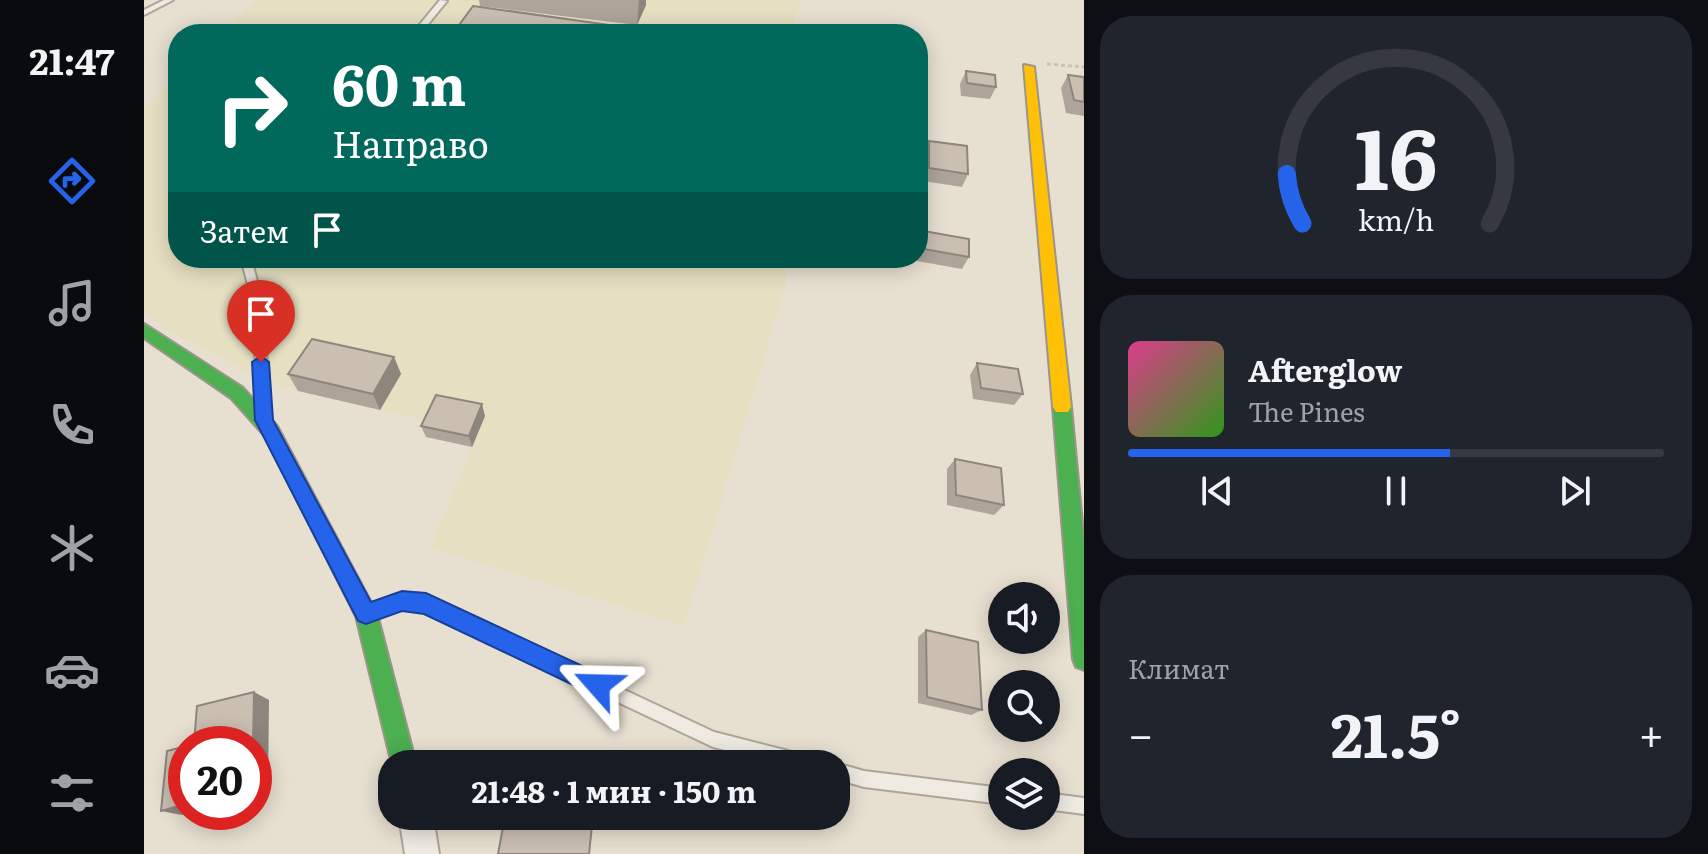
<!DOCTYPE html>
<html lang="ru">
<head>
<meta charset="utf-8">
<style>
	body { margin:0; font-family:Literata,serif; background:#20242c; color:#f1f3f6; height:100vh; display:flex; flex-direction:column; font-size:30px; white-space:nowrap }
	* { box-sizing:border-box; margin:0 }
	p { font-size:26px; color:#9ea1a6 }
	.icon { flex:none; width:44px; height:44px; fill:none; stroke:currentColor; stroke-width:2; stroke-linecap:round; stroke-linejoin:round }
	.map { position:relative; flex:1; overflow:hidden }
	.side { display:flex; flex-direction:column; gap:16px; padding:16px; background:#0d0f14; width:624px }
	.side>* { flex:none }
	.banner { position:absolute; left:24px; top:24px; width:760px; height:244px; border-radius:32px; box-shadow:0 4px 20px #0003; background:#00695c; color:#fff; overflow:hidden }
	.controls { position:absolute; left:844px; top:582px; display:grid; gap:16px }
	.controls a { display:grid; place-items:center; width:72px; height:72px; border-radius:50%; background:#171b24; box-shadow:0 4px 20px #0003; font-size:40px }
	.speed { position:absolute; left:24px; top:726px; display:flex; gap:16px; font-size:40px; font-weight:700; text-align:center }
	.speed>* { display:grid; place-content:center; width:104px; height:104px; border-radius:50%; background:#171b24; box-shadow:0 4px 20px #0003; line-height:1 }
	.speed .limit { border:12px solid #d22; background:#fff; color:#111 }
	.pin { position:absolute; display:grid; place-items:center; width:68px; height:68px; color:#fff; margin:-82px -34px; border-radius:50% 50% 50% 0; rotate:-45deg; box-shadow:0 0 8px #0007 }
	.pin .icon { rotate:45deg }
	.me { position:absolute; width:88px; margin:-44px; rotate:295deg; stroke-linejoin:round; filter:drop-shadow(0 0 6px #0008) }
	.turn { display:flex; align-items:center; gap:28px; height:168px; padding:0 32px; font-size:36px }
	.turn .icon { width:104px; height:104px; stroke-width:2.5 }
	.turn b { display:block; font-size:56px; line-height:68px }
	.then { display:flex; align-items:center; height:76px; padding:0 32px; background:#0003; gap:16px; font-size:30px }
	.big { font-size:60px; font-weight:700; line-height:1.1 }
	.side .tile { flex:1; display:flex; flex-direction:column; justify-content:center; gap:12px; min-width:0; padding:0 28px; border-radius:32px; background:#20242c }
	.side .dial { align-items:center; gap:0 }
	.dial svg { height:208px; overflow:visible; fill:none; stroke:#363941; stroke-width:7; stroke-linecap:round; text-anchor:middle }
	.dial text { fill:#f1f3f6; stroke:none }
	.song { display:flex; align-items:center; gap:24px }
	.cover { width:96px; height:96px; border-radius:12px; background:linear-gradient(135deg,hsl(330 70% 55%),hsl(110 70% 35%)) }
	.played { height:8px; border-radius:4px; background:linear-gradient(90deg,#2563eb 60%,#363941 60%) }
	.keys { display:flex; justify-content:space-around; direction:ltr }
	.heat { display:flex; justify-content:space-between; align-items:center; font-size:44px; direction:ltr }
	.trip { position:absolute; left:234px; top:750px; width:472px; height:80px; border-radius:32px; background:#171b24; box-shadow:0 4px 20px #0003; font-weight:700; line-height:80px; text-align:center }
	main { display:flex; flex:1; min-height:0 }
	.tab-bar { display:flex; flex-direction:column; width:144px; justify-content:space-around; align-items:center; background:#090b0e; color:#9ea1a6 }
	.tab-bar .icon { width:56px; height:56px }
	.tab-bar .current { color:#2563eb }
	.tab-bar b { font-size:36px; color:#f1f3f6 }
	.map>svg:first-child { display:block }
	.farmland { fill:#e6dfc2 }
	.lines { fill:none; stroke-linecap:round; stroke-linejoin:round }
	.lane-casing { stroke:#ada599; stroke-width:4 }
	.street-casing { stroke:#ada599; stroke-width:4 }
	.fast-casing { stroke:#9c958a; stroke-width:4 }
	.slow-casing { stroke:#9c958a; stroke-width:4 }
	.path { stroke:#c8c2b9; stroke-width:3; stroke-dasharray:4 3; stroke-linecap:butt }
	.lane { fill:#efebe3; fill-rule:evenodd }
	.street { fill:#efebe3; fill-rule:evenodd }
	.fast { fill:#4caf50; fill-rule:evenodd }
	.slow { fill:#ffc107; fill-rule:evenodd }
	.wall { fill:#afa499 }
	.shaded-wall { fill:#8e867d }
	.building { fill:#cbbfb2; stroke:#8e867d; stroke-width:2 }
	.route { fill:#2563eb; stroke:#184099; stroke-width:2 }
</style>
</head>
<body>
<main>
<nav class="tab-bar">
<b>21:47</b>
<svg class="icon current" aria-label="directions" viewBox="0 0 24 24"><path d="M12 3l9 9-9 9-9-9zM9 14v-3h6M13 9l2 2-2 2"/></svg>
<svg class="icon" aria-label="music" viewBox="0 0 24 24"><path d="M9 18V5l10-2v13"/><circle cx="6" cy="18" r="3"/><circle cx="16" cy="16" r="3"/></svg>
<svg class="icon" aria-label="phone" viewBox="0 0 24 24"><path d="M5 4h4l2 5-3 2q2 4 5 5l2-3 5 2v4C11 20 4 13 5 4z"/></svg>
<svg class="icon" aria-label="climate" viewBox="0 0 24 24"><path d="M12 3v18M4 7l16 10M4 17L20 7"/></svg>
<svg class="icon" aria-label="car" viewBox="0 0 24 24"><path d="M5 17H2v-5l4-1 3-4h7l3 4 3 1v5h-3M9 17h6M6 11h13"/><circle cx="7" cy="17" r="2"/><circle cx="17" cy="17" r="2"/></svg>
<svg class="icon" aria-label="filters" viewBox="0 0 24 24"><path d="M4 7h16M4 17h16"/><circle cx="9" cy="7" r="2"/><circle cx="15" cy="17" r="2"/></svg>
</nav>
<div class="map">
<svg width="940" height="854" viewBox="0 0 940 854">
	<rect width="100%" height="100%" fill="#e7e0d1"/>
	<path class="farmland" d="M112,0H659L650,19L649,34H77Z
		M34,75V258H643L642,284L540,626L287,548L328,447L282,437L288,422L154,391L110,375L19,328L0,311V108Z"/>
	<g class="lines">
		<defs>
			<path id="lane" d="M20,0H29L0,15V10Z
				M296,0L303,1L276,34H268Z
				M97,258H107L119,304L126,417L124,420H116L114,417L109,304Z
				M258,594L287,599L570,732L664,756L670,758L672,764H634L569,747L281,611L258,608L225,620L220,618L218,613L220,608Z
				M692,763L720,771L858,788V804L720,787L692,779V764H690Z
				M902,793L940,798V814L902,809Z"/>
			<path id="street" d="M255,816H289L295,854H261Z"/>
			<path id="fast" d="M0,324L99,388L133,426L233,614L272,764H248L212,616L121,436L87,398L0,338Z
				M918,400L924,402L927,407L940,544V670L932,667L929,659L909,407L912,402Z"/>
			<path id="slow" d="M880,65L890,67L927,407L924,412H912L909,407Z"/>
		</defs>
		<use href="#lane" class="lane-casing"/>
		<use href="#street" class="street-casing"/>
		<use href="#fast" class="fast-casing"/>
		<use href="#slow" class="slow-casing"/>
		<path class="path" d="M903,64L940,67"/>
		<use href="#lane" class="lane"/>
		<use href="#street" class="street"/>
		<use href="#fast" class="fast"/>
		<use href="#slow" class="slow"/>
	</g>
	<path class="wall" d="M335,0H502V5L493,25L336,6Z
		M822,71L852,87L846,99L817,96L816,84Z
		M924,75L940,77V116L922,113L917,88Z
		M785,141L824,174L818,187L779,181L780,154Z
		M774,230L825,257L818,269L756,258H774Z
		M250,357L257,374L236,410L154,391L144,374Z
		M833,363L879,394L870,405L829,399L826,375Z
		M341,416L328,447L282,437L277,426Z
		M811,459L860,505L850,515L803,505V469Z
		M782,630L838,710L827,715L774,703V637Z"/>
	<path class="shaded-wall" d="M495,0H502V5L493,25Z
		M250,357L257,374L236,410L229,394Z
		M338,404L341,416L328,447L325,436Z
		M110,692L125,700L124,791L110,795V744H109Z
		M42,804V812H47L38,815L17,811Z"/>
	<path class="building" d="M329,6L480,27L477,34H324L310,32Z
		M822,71L851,75L852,87L823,83Z
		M924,75L940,77V102L930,100Z
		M785,141L823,146L824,174L785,168Z
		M774,230L825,239V257L774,248Z
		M168,339L250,357L229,394L144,374Z
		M833,363L874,369L879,394L837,388Z
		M292,395L338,404L325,436L277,426Z
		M811,459L857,468L860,505L812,495Z
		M782,630L834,642L838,710L783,697Z
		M110,692L109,744H50L53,706Z
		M42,746V804L17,811L23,751Z
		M361,816H449L445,854H354Z"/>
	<path class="route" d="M117,356L125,362L129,420L227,602L258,591L282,593L462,677L465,685L462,693L454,696L446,693L280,614L258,611L222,624L214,621L111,420L108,362Z"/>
</svg>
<div class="controls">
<a><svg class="icon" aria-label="sound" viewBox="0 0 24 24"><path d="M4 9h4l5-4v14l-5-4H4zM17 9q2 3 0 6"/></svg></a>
<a><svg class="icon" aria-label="search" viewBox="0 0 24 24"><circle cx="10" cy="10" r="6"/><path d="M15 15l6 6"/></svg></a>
<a><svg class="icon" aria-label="layers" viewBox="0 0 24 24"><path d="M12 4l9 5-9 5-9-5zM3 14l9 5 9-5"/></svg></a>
</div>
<div class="speed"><div class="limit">20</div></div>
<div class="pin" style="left:117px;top:362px;background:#d93025"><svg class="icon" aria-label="arrive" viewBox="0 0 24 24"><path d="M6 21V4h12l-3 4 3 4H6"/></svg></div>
<svg class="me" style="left:454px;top:685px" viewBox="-20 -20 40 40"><path d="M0-17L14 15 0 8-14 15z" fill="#2563eb" stroke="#fff" stroke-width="4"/></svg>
<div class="trip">21:48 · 1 мин · 150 m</div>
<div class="banner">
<div class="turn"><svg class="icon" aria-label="right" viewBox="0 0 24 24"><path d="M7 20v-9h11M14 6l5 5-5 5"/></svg><div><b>60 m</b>Направо</div></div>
<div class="then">Затем<svg class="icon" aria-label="arrive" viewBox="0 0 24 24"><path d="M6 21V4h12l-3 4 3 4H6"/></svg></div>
</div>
</div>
<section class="side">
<div class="tile dial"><svg viewBox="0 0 100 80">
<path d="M14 69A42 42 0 1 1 86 69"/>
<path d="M14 69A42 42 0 0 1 8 50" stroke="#2563eb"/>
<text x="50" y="56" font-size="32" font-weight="700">16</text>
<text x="50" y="72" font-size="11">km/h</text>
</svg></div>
<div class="tile">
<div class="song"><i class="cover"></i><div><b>Afterglow</b><p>The Pines</p></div></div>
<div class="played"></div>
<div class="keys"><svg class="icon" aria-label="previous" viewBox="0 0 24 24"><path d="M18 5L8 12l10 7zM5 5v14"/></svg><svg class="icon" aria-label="pause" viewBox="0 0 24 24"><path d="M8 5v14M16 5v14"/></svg><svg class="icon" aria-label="next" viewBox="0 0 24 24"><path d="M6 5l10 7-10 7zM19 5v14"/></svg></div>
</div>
<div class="tile"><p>Климат</p>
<div class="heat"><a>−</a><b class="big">21.5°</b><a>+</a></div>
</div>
</section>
</main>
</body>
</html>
